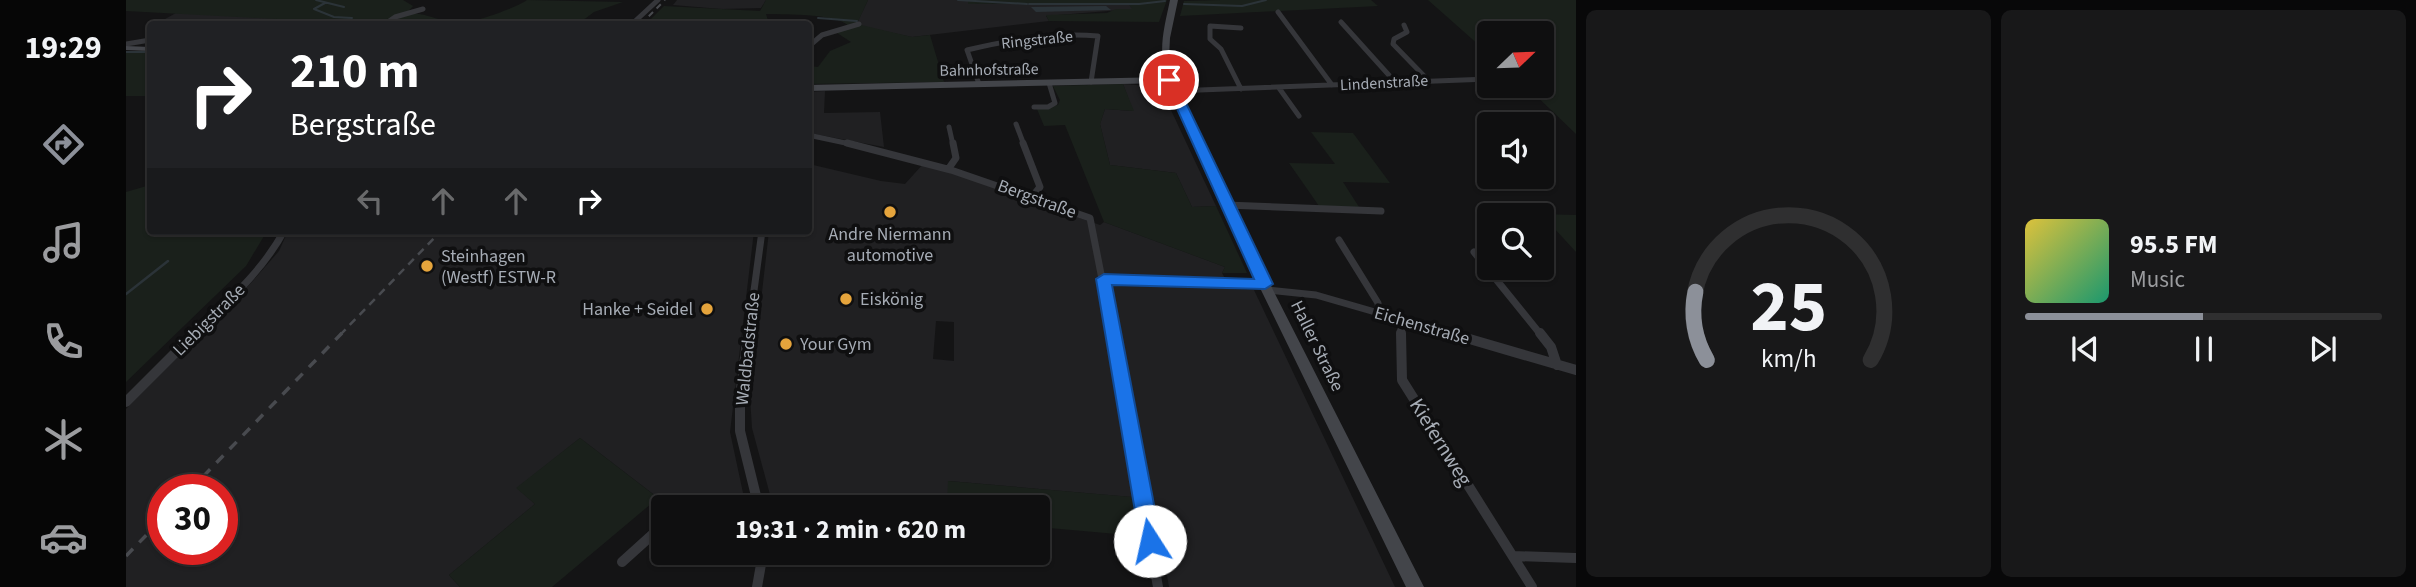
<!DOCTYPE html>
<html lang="en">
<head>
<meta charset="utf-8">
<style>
	body { margin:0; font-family:"Source Sans 3",sans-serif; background:#181819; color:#f1f3f6; height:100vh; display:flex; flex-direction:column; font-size:26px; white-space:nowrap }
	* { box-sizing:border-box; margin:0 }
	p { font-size:23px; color:#9b9c9f }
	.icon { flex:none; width:38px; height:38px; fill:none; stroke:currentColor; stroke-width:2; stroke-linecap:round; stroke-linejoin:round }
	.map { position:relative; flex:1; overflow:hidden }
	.panel { display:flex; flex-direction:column; gap:10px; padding:10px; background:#080809; width:840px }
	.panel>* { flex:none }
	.banner { position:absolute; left:21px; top:21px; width:665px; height:214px; border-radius:7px; box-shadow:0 2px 5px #0004,0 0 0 2px #2f2f30; background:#202124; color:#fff; overflow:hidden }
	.needle { width:46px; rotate:67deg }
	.fabs { position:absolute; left:1351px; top:21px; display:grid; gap:14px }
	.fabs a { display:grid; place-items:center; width:77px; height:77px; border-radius:7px; background:#0f0f10; box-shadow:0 2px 5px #0004,0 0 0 2px #2f2f30; font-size:35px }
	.speed { position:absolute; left:21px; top:474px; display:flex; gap:14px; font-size:35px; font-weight:700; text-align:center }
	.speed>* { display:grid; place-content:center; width:91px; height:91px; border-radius:50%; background:#0f0f10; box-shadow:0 2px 5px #0004,0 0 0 2px #2f2f30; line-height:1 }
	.speed .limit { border:10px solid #d22; background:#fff; color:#111 }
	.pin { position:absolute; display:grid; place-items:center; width:60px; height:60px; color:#fff; margin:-30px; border:4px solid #fff; border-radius:50%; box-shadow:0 2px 7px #0007 }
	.me { position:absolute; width:77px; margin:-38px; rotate:350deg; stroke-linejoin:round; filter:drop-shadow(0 0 5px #0008) }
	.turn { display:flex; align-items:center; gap:24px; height:147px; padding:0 28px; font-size:32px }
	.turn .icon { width:91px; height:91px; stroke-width:2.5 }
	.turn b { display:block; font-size:49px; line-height:60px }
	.lanes { display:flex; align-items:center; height:66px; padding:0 28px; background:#0003; justify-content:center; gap:35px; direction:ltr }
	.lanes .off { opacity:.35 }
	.panel .card { flex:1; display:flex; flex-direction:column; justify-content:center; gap:10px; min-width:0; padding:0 24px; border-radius:10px; background:#181819 }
	.panel .dial { align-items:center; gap:0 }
	.dial svg { height:182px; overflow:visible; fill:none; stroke:#2f2f30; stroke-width:7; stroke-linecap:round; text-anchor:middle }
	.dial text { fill:#f1f3f6; stroke:none }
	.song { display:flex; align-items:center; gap:21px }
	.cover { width:84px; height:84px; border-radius:10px; background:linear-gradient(135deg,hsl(50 70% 55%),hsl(160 70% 35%)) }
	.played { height:7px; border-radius:4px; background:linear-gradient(90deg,#8c9099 50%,#2f2f30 50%) }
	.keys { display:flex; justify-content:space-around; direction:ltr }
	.panel .tiles { flex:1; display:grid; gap:10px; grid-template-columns:repeat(2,1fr) }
	.trip { position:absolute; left:525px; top:495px; width:399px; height:70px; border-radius:7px; background:#0f0f10; box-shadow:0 2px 5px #0004,0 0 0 2px #2f2f30; font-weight:700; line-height:70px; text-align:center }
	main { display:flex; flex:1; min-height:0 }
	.dock { display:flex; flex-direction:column; width:126px; justify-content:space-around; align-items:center; background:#060606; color:#9b9c9f }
	.dock .icon { width:49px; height:49px }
	.dock .on { color:#8c9099 }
	.dock b { font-size:32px; color:#f1f3f6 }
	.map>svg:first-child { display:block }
	.built { fill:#202022; fill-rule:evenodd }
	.green { fill:#1a201b }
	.water { fill:#2b3338 }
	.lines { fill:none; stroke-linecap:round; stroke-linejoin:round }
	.stream-far1 { stroke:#2b3338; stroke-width:2 }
	.stream { stroke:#2b3338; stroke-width:2.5 }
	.street-far2 { stroke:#35363a; stroke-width:5 }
	.street-far1 { stroke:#35363a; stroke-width:7 }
	.street { stroke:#35363a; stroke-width:10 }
	.secondary { fill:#43454a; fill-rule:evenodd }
	.rail-far2 { stroke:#484a4f; stroke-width:2; stroke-dasharray:6 5; stroke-linecap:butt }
	.rail-far1 { stroke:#484a4f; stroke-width:2.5; stroke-dasharray:8 6; stroke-linecap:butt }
	.rail { stroke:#484a4f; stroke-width:3.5; stroke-dasharray:10 9; stroke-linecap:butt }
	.route { fill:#1a73e8; stroke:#114b97; stroke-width:2 }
	.poi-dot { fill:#e5a43c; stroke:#0f0f10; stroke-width:2.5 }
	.labels { text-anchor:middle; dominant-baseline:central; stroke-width:7; stroke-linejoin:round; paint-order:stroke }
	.far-street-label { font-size:16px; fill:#a6acb5; stroke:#0f0f10 }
	.street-label { font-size:18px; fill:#a6acb5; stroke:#0f0f10 }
	.poi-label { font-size:18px; fill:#a6acb5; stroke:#0f0f10; text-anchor:start }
	.near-street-label { font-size:21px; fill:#a6acb5; stroke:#0f0f10 }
</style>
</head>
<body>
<main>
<nav class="dock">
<b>19:29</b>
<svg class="icon on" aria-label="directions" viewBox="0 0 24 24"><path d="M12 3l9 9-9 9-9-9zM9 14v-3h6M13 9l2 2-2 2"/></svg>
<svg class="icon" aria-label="music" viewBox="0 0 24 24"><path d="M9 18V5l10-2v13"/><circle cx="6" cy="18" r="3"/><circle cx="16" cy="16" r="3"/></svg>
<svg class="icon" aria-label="phone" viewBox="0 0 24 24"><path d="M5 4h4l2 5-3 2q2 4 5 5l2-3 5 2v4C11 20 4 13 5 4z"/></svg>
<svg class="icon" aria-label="climate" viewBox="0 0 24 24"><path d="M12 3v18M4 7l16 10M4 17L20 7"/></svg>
<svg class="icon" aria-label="car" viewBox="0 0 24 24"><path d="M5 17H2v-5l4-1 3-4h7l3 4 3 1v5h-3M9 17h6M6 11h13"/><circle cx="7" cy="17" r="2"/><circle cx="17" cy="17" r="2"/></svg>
</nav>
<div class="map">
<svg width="1450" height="587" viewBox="0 0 1450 587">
	<rect width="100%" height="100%" fill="#141415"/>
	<path class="built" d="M551,0H640L635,8L595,9L547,5Z
		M742,0H842L843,4L1002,3L1007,9L920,16L923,21L786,37L734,26L731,23Z
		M50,13L177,19L169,24H30Z
		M997,84L1024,86L1036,91L1090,206L1066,207L1050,173L984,165L974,124L979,109L1007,111Z
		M699,91L698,113L754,112L758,147L683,133L682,92Z
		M798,163L974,225L978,222L1099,267L1096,273L1105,289L1128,290L1269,587H1043L1028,499L823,481L821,507L699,508L646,502L626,428L624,397L643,231H682L683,164L755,181L779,184ZM810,321L828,322V361L807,359Z
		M162,231H628L604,432L620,507H544L454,438L391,488L409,504L323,575L334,587H0V409L125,283L153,251ZM37,490H96V550H37Z"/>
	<path class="green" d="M0,0H277L287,6C280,16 257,25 245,24L0,11Z
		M401,0L497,2L468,12L456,21L472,24H262C289,2 306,22 334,23C346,24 392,7 401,0Z
		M640,0H742L731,24L786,37L804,35L818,82L683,84V66L692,67L704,51L725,42L708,31L723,26C709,13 661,15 640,14L643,24H520L538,6L634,11Z
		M842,0H1041L1033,22L923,21L920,15L981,13L990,9H1006L1002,3L842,4Z
		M1095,0H1245L1252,6L1054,16L1058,1Z
		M1302,0H1450V134L1400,86H1416V33H1363V54Z
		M0,52H24V96H0Z
		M997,84L1008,111L979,109L974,124L984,165L1050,173L1066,207L1090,206L1121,273H1096L1099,267L978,222L939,125L918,126L911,109L932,105L934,100L927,86Z
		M1185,132L1227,133L1264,183L1217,182L1233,207L1193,206L1163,163L1209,164Z
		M24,185V231H141L120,266L0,382V192Z
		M1412,214L1450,215V252L1416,215Z
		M454,438L532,498L426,587H334L323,575L409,504L390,488Z
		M822,481L1006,497L1013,536L912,527V508L821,507Z"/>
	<path class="water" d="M980,6L985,10L910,12L905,7Z"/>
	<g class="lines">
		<path class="stream-far1" d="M190,0L218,7
			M832,0L901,4
			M199,3L188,9L208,17L226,18
			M903,4H1013L1039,1
			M1058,4L1116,6L1140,0
			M692,18L731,21
			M265,24H276
			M0,52H24"/>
		<path class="stream" d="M0,294L42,261"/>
		<path class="street-far2" d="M1152,12L1206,85
			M1215,22L1270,83
			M259,24L269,17L297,9
			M506,24L532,0
			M1278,25L1281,32L1268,39L1267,44L1303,81
			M1115,28L1084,26V39L1095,49L1115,89
			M0,44L24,40
			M682,47L696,35L733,24
			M853,84L841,50C884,40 928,32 972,36L965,82
			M1153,88L1173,116
			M1047,91L1363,79
			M908,107H922L929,103L923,83
			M890,124L898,145
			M823,127L827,145
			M682,135L729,145"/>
		<path class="street-far1" d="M721,143L825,170L964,218L987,335
			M897,143L914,187L906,197
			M823,168L830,158L827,143
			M1100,205L1255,211
			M1213,240L1252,303L1253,313
			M1348,252L1415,335
			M978,279L1139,284
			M1141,290L1190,295L1329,335
			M1275,320V335
			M67,335C100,303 136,272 158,231
			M622,335L636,231"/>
		<path class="street" d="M622,333L614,397V431L633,508
			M987,333L1032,587
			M1275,333L1276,380L1406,587
			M1323,333L1450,370
			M1414,333L1425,347L1431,365
			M0,402L69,333
			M610,553H636
			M1387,556L1450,558
			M496,562L537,525
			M631,587L637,553"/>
		<path class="secondary" d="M1044,0H1052L1044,38L1043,58L1053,95L1147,290L1298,587H1280L1135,290L1045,95L1041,83L682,91V85L1040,77C1032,48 1038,29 1044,0Z
			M0,46L24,47V51L0,50Z"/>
		<path class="rail-far2" d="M515,24L539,0"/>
		<path class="rail-far1" d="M214,335L315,231"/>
		<path class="rail" d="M64,490L216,333
			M0,556L37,518"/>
	</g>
	<path class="route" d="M1043,77L1049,80L1147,284L1139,289L986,285L1035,541L1032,548L1024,550L1017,548L1014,541L970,279L978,274L1128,279L1038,80Z"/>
	<g class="poi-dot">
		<circle cx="764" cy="212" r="7"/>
		<circle cx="301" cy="266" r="7"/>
		<circle cx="720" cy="299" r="7"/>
		<circle cx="581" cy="309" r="7"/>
		<circle cx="660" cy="344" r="7"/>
	</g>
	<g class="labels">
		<g class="far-street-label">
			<text transform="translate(911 40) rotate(-6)">Ringstraße</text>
			<text transform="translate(863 70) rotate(-1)">Bahnhofstraße</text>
			<text transform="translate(1258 83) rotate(-3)">Lindenstraße</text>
		</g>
		<g class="street-label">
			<text transform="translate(911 199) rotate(20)">Bergstraße</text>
			<text transform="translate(83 320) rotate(-45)">Liebigstraße</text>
			<text transform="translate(1296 326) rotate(16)">Eichenstraße</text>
			<text transform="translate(1191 346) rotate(64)">Haller Straße</text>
			<text transform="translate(622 349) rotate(-84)">Waldbadstraße</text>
		</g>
		<g class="poi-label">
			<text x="764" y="234" text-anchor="middle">Andre Niermann<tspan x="764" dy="21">automotive</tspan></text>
			<text x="315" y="256">Steinhagen<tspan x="315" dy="21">(Westf) ESTW-R</tspan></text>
			<text x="734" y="299">Eiskönig</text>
			<text x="567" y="309" text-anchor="end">Hanke + Seidel</text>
			<text x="674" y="344">Your Gym</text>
		</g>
		<g class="near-street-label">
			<text transform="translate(1315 442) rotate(58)">Kiefernweg</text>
		</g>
	</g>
</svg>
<div class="fabs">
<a><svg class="needle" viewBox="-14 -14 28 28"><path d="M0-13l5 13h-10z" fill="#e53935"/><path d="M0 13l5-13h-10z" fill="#9b9c9f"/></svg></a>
<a><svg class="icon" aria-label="sound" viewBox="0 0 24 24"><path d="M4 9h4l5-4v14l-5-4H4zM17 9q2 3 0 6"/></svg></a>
<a><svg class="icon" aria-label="search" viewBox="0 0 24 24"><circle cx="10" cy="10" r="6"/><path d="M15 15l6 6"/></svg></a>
</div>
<div class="speed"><div class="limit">30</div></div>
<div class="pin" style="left:1043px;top:80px;background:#d93025"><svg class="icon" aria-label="arrive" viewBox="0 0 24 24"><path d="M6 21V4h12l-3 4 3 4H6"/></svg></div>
<svg class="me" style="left:1024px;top:541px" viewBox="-20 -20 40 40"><circle r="19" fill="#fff"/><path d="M0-13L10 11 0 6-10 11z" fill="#1a73e8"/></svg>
<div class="trip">19:31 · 2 min · 620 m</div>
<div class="banner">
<div class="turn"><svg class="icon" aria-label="right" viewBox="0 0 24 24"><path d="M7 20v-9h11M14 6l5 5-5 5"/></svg><div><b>210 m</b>Bergstraße</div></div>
<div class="lanes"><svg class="icon off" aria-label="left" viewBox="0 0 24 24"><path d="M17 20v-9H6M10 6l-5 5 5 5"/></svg><svg class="icon off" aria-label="ahead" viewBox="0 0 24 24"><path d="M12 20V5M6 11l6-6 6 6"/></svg><svg class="icon off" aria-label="ahead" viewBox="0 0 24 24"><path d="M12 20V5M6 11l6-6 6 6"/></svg><svg class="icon" aria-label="right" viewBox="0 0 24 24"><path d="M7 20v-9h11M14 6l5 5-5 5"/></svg></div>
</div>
</div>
<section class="panel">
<div class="tiles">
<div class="card dial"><svg viewBox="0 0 100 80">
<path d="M14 69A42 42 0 1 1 86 69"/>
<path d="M14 69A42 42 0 0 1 9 39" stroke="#8c9099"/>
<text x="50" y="56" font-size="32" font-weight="700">25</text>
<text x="50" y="72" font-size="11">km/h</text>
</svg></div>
<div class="card">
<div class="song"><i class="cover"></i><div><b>95.5 FM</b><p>Music</p></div></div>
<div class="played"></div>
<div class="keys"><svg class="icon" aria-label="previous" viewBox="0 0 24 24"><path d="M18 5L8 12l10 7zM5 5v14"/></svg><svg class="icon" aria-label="pause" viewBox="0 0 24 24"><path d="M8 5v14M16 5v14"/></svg><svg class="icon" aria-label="next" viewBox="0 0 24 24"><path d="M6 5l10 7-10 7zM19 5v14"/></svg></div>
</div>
</div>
</section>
</main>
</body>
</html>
